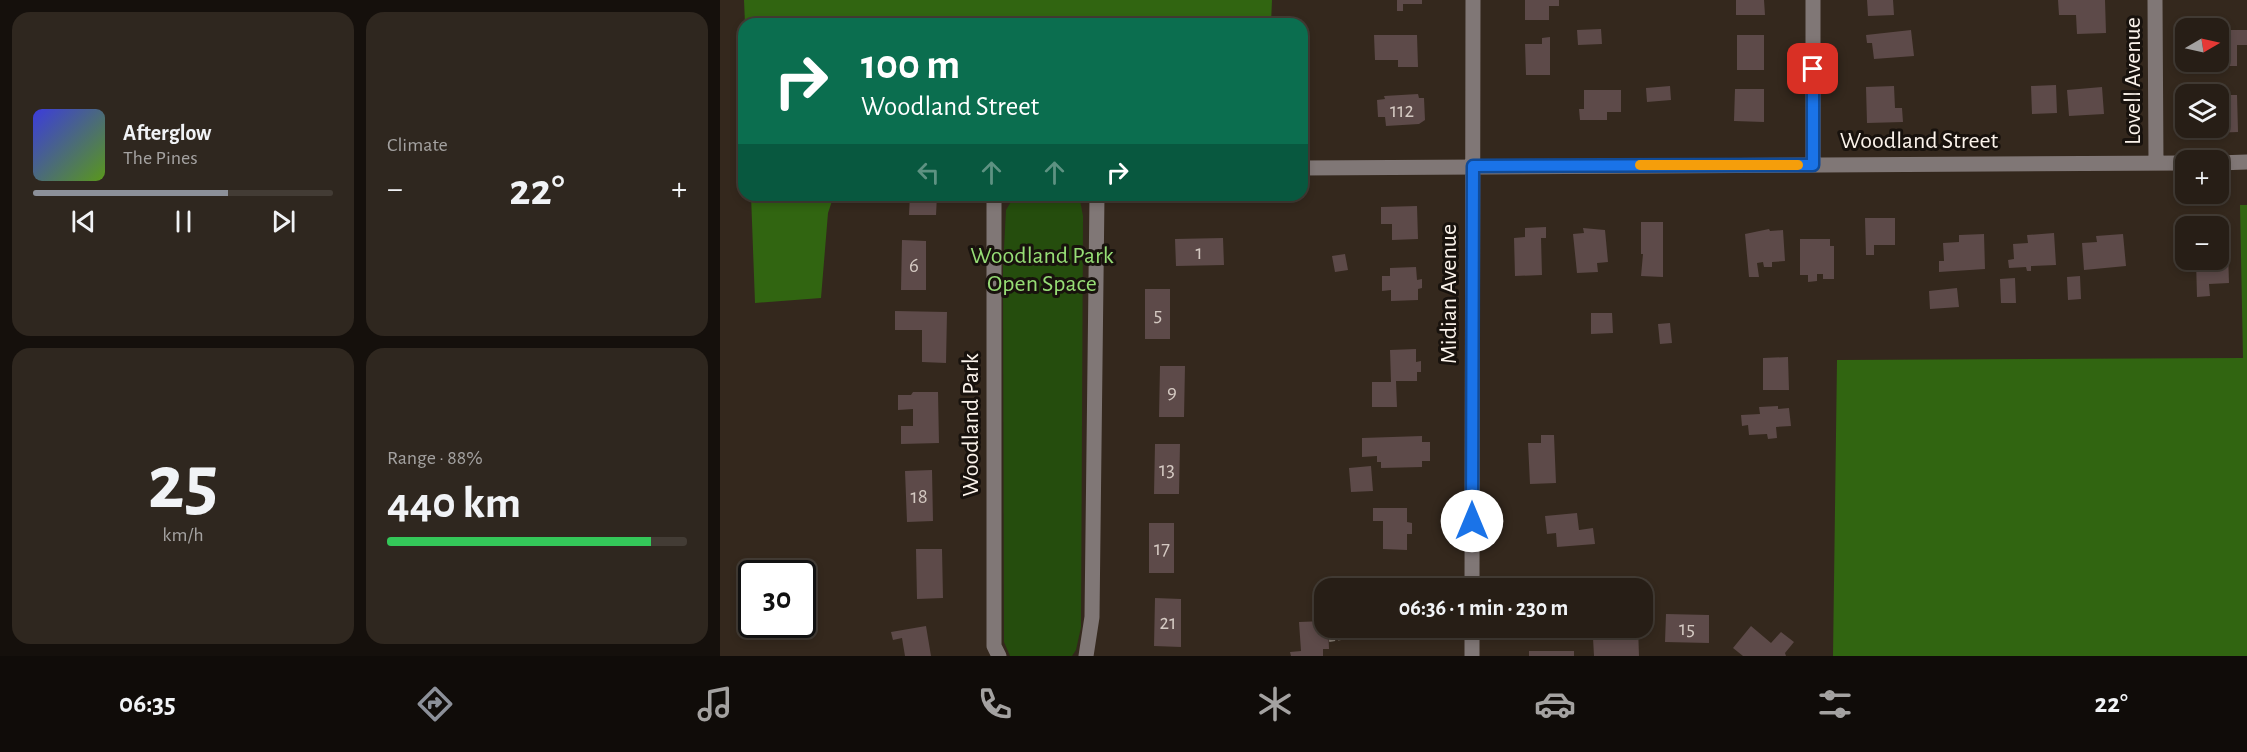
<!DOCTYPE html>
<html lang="en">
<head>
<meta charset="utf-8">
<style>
	body { margin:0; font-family:"Alegreya Sans",sans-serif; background:#2f271f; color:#f1f3f6; height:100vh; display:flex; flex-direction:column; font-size:22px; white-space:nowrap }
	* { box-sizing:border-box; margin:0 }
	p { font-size:20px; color:#a4a2a1 }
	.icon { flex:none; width:33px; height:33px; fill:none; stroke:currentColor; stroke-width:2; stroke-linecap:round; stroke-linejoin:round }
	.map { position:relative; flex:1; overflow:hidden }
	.side { display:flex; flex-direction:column; gap:12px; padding:12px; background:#15100c; width:720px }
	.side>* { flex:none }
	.guide { position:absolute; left:18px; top:18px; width:570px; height:183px; border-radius:18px; box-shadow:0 3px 9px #0003,0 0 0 2px #433c35; background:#0b6e4f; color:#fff; overflow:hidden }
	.needle { width:39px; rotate:81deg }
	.tools { position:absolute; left:1455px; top:18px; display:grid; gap:12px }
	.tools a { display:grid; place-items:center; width:54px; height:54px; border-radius:12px; background:#271e16; box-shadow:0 3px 9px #0003,0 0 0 2px #433c35; font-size:30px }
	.speed { position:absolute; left:18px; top:560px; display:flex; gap:12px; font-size:30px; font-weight:700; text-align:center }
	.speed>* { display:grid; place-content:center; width:78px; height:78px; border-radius:50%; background:#271e16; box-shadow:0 3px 9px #0003,0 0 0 2px #433c35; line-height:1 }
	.speed .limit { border:3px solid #111; border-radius:9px; background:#fff; color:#111 }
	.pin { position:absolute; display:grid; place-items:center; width:51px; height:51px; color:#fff; margin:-26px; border-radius:12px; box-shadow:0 3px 9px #0006 }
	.me { position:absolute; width:66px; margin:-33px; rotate:0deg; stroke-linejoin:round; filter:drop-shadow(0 0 4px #0008) }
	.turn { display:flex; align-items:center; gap:21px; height:126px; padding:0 24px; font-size:27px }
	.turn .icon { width:78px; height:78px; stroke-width:2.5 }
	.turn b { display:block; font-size:42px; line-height:51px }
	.lanes { display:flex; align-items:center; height:57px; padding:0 24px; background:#0003; justify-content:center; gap:30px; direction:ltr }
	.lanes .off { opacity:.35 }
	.big { font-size:45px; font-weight:700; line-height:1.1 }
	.side .tile { flex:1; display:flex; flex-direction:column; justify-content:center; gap:9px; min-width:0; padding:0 21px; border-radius:18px; background:#2f271f }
	.side .dial { align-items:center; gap:0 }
	.dial b { font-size:78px; line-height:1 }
	.song { display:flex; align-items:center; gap:18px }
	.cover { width:72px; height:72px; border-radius:9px; background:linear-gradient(135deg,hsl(240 70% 55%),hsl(90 70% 35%)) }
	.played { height:6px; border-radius:3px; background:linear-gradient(90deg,#8c9099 65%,#433c35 65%) }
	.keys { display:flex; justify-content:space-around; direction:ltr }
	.heat { display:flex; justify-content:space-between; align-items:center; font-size:33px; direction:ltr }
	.charge { height:9px; border-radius:4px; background:linear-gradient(90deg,#34c759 88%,#433c35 0) }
	.side .tiles { flex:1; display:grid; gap:12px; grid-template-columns:repeat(2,1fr) }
	.trip { position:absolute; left:594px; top:578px; width:339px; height:60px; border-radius:18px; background:#271e16; box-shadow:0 3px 9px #0003,0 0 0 2px #433c35; font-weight:700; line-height:60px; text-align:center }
	.menu { display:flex; height:96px; justify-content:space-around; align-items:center; background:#100c09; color:#a4a2a1 }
	.menu .icon { width:42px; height:42px }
	.menu .selected { color:#8c9099 }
	.menu b { font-size:27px; color:#f1f3f6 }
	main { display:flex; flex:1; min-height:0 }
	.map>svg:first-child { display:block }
	.green { fill:#254d0d }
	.forest { fill:#316511 }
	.building { fill:#5d4a49 }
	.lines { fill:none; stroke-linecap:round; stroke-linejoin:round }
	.path { stroke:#857b71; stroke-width:4; stroke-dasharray:6 3; stroke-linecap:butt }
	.minor { stroke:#807776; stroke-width:15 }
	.route-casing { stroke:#114b97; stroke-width:15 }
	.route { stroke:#1a73e8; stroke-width:10 }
	.slow { stroke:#f59e0b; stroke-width:10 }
	.labels { text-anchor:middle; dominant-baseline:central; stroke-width:6; stroke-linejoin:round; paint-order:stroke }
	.number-label { font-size:21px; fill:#d4c9c2 }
	.street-label { font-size:24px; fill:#fbf3eb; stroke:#18120d }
	.park-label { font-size:24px; fill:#96dd75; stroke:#18120d }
</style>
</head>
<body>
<main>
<section class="side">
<div class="tiles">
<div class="tile">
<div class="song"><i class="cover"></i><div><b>Afterglow</b><p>The Pines</p></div></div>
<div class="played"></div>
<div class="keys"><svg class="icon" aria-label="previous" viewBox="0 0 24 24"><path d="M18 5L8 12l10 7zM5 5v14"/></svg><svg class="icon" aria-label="pause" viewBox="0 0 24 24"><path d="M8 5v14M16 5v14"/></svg><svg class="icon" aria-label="next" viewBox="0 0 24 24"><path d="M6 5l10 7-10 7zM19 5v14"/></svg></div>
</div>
<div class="tile"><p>Climate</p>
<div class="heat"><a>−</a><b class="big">22°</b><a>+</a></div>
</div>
<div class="tile dial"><b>25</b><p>km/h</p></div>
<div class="tile"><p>Range · 88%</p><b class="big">440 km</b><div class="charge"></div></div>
</div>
</section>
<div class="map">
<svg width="1527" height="656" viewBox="0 0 1527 656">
	<rect width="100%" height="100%" fill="#34281d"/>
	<path class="green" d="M295,195H359L363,216L361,627L356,650L352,656H290L284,642L283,268L286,210Z"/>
	<path class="forest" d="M24,0H552L551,24H25Z
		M31,195H114L108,213L101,298L35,303Z
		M1520,205H1527V656H1113L1117,360L1523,358Z"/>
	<path class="building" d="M677,0H702V4H683V11H677Z
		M805,0H839V6H829V20H805Z
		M1016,0H1044L1045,15H1016Z
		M1147,0H1173L1174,15L1148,16Z
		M1338,0H1385L1386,33L1357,34L1356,15H1339Z
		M881,29L882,44L858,45L857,30Z
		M1191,30L1194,56L1154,59L1152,43H1147L1146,35Z
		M1498,30H1527V45H1517V66H1491V62H1498Z
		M654,35H697L698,67H678V60H655Z
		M1017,35H1044V70H1017Z
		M830,37V75H806L805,44H822V38Z
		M1336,85L1337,113L1312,114L1311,86Z
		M950,86L951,100L927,102L926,88Z
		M1174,86L1175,108H1182L1183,122L1147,123L1146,87Z
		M1382,87L1384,114L1349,116L1347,90Z
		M1015,89H1044V122L1014,121Z
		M864,90H901V112H887V120H860L859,109H864Z
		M698,94L699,98H704L705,120L699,124L666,126L665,117H658L657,100L665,99L664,96Z
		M1498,95H1517L1518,132L1491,133L1490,128H1498Z
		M190,195H217L216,215H189Z
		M697,206L698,239L672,240V224H661V207Z
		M1145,218H1175V245H1154V255H1146Z
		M921,222H943V277L921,276L923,254H921Z
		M826,227V238H821L822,275L795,276L794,238L805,237V228Z
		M863,228L885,230L888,262L877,263L878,272L857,273L853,234L864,233Z
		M1049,229L1050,231L1063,230L1065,261L1052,262V267H1044L1043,262L1037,263L1039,277H1029L1025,234Z
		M1334,233L1336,265L1311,266V271H1307L1306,267L1289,268L1288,260L1294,259L1293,244L1308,243L1307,235Z
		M1264,234L1265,269L1219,272V261H1224L1223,243L1239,242V235Z
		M1403,234L1406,266L1364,270L1362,243L1377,242L1376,236Z
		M503,238L504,265L456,266L455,239Z
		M1080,239H1110V246H1114V279H1103V274H1097V281L1088,282V275H1080Z
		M182,240L206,241V290H181Z
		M1498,252H1508L1509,283L1489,284L1490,296L1477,297L1476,260H1498Z
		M625,254L628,270L615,272L612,256Z
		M696,267L697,280L702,279V288L698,289V300L671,301V290L662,291V276H670V268Z
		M1360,276L1361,299L1348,300L1347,277Z
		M1295,278L1296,303H1281L1280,279Z
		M1237,288L1239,307L1210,309L1209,291Z
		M425,289H450V339H425Z
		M175,311L227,312L226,363L202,362V330H175Z
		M871,313H892L893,333L871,334Z
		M950,323L952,343L940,344L938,324Z
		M696,349V362L701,361V372H697V381H676L677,407H652V382H671L670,350Z
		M1068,357L1069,390H1043V358Z
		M440,366H465L464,417H439Z
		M193,392H218L219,443L181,444V426H193V409L178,410V395H191Z
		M1058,406V409L1069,408L1071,426L1056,427L1057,438L1048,439L1047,434L1029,435L1028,425L1022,426L1021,415L1040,414L1039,407Z
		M821,435H834L836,483L810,484L808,443H821Z
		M702,436V442H710V461H702V467L661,468V462H657V456L642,457V438Z
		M435,444H460L459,494H434Z
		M651,466L653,491L631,492L629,468Z
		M212,470L213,521L187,522L185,471Z
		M653,508H687V522L692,523V534H687V550L663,549V521H653Z
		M857,513L859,530L873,528L875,544L837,547L836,533L827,534L825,516Z
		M429,523H454V573H429Z
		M196,549H222L223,598L197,599Z
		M435,598L461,599V647L434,646Z
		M946,614L989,615V643L945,642Z
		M604,621V627H608L609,649H603V656H571L570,652L581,651L579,622Z
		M206,626L211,656H185L182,638L173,640L171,632Z
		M1031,626L1051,643L1061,632L1074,642L1065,653L1066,656H1023L1013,648Z
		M891,627H918L919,656H874L873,638L891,637Z
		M809,651H854V656H809Z"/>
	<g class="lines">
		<path class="path" d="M609,640L638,635V628"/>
		<path class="minor" d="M1093,0V165
			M1435,0L1436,163
			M1498,163L1527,162
			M582,168L1466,163
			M278,195L274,199V646L279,656
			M752,588L753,0
			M752,627V656
			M366,656L372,617L377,195"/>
	</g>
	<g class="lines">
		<defs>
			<path id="route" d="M752,521L753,166L1093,165V69"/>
		</defs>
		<use href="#route" class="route-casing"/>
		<use href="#route" class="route"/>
		<path class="slow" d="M920,165H1078"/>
	</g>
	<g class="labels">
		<g class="number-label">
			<text x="682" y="110">112</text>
			<text x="479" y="252">1</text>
			<text x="194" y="265">6</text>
			<text x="438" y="314">5</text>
			<text x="452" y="391">9</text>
			<text x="447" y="469">13</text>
			<text x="199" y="496">18</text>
			<text x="442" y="548">17</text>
			<text x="448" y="622">21</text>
			<text x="967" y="628">15</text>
		</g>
		<g class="street-label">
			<text transform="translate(1413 81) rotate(-90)">Lovell Avenue</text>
			<text x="1199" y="141">Woodland Street</text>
			<text transform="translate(729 294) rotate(-90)">Midian Avenue</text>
			<text transform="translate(251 425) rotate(-90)">Woodland Park</text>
		</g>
		<g class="park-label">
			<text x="322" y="256">Woodland Park<tspan x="322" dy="28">Open Space</tspan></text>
		</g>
	</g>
</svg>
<div class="tools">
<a><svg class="needle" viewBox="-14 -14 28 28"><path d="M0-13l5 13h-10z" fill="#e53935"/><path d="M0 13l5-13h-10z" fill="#a4a2a1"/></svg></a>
<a><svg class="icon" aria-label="layers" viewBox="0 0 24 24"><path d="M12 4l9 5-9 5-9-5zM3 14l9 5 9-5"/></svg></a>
<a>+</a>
<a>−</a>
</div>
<div class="speed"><div class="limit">30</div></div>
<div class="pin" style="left:1093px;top:69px;background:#d93025"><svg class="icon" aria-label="arrive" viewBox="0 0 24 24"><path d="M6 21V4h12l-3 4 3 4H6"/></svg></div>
<svg class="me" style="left:752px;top:521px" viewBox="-20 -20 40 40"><circle r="19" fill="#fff"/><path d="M0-13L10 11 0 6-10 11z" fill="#1a73e8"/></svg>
<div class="trip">06:36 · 1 min · 230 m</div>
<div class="guide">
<div class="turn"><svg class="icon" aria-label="right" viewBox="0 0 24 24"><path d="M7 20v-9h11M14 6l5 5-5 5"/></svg><div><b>100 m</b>Woodland Street</div></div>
<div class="lanes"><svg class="icon off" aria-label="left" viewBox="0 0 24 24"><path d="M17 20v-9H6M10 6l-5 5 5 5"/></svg><svg class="icon off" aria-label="ahead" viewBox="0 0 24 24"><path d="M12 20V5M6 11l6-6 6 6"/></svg><svg class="icon off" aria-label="ahead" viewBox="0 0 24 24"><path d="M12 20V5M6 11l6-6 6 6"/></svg><svg class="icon" aria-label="right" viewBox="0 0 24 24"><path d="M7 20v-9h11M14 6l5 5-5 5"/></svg></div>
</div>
</div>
</main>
<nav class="menu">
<b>06:35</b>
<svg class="icon selected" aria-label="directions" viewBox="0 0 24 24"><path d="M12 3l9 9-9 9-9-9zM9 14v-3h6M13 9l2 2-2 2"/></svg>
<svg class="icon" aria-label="music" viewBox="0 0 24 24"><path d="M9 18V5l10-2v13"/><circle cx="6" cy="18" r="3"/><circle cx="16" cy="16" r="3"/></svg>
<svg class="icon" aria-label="phone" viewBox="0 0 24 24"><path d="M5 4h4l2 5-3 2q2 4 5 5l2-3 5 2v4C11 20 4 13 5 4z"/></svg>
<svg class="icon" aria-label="climate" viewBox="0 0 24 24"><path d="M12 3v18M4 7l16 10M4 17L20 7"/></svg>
<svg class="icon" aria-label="car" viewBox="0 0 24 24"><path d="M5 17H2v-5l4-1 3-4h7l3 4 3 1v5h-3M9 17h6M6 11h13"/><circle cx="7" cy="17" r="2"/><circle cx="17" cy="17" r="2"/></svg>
<svg class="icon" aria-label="filters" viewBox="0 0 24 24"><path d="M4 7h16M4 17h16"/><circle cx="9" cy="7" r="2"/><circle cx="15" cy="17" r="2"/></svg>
<b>22°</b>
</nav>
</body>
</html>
